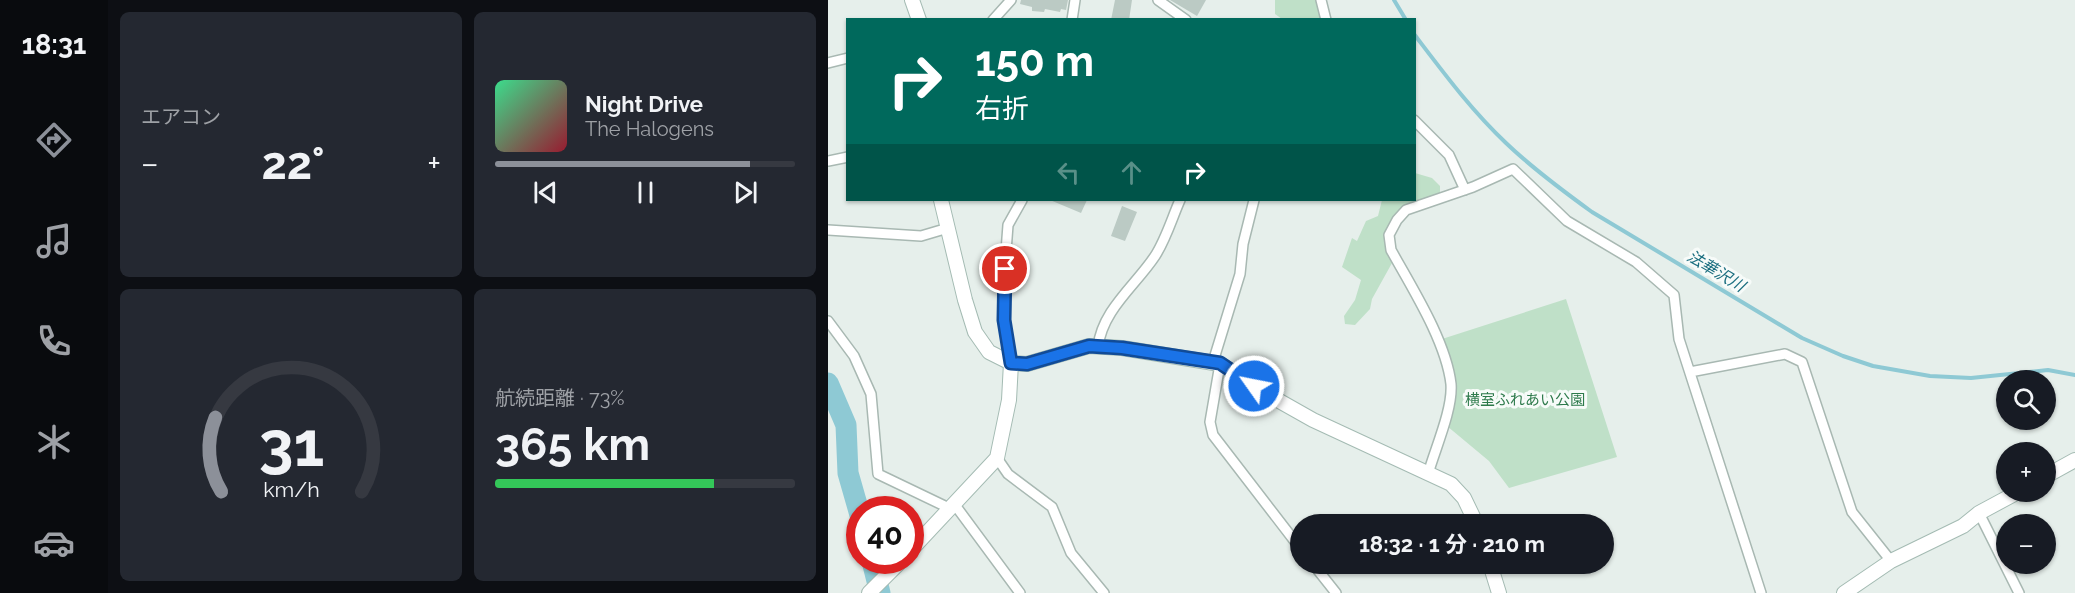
<!DOCTYPE html>
<html lang="ja">
<head>
<meta charset="utf-8">
<style>
	body { margin:0; font-family:Raleway,"Noto Sans JP",sans-serif; background:#242831; color:#f1f3f6; height:100vh; display:flex; flex-direction:column; font-size:22px; white-space:nowrap }
	* { box-sizing:border-box; margin:0 }
	p { font-size:20px; color:#9ea1a6 }
	.icon { flex:none; width:33px; height:33px; fill:none; stroke:currentColor; stroke-width:2; stroke-linecap:round; stroke-linejoin:round }
	.map { position:relative; flex:1; overflow:hidden }
	.side { display:flex; flex-direction:column; gap:12px; padding:12px; background:#0d0f14; width:720px }
	.side>* { flex:none }
	.top-card { position:absolute; left:18px; top:18px; width:570px; height:183px; border-radius:0px; box-shadow:0 2px 4px #0004; background:#00695c; color:#fff; overflow:hidden }
	.controls { position:absolute; left:1168px; top:370px; display:grid; gap:12px }
	.controls a { display:grid; place-items:center; width:60px; height:60px; border-radius:50%; background:#171b24; box-shadow:0 2px 4px #0004; font-size:30px }
	.speed { position:absolute; left:18px; top:496px; display:flex; gap:12px; font-size:30px; font-weight:700; text-align:center }
	.speed>* { display:grid; place-content:center; width:78px; height:78px; border-radius:50%; background:#171b24; box-shadow:0 2px 4px #0004; line-height:1 }
	.speed .limit { border:9px solid #d22; background:#fff; color:#111 }
	.pin { position:absolute; display:grid; place-items:center; width:51px; height:51px; color:#fff; margin:-26px; border:3px solid #fff; border-radius:50%; box-shadow:0 2px 6px #0007 }
	.me { position:absolute; width:66px; margin:-33px; rotate:303deg; stroke-linejoin:round; filter:drop-shadow(0 0 4px #0008) }
	.turn { display:flex; align-items:center; gap:21px; height:126px; padding:0 30px; font-size:27px }
	.turn .icon { width:78px; height:78px; stroke-width:2.5 }
	.turn b { display:block; font-size:42px; line-height:51px }
	.lanes { display:flex; align-items:center; height:57px; padding:0 30px; background:#0003; justify-content:center; gap:30px; direction:ltr }
	.lanes .off { opacity:.35 }
	.big { font-size:45px; font-weight:700; line-height:1.1 }
	.side .widget { flex:1; display:flex; flex-direction:column; justify-content:center; gap:9px; min-width:0; padding:0 21px; border-radius:9px; background:#242831 }
	.side .dial { align-items:center; gap:0 }
	.dial svg { height:156px; overflow:visible; fill:none; stroke:#363941; stroke-width:7; stroke-linecap:round; text-anchor:middle }
	.dial text { fill:#f1f3f6; stroke:none }
	.song { display:flex; align-items:center; gap:18px }
	.cover { width:72px; height:72px; border-radius:9px; background:linear-gradient(135deg,hsl(150 70% 55%),hsl(350 70% 35%)) }
	.played { height:6px; border-radius:3px; background:linear-gradient(90deg,#8c9099 85%,#363941 85%) }
	.keys { display:flex; justify-content:space-around; direction:ltr }
	.heat { display:flex; justify-content:space-between; align-items:center; font-size:33px; direction:ltr }
	.charge { height:9px; border-radius:4px; background:linear-gradient(90deg,#34c759 73%,#363941 0) }
	.side .tiles { flex:1; display:grid; gap:12px; grid-template-columns:repeat(2,1fr) }
	.trip { position:absolute; left:462px; top:514px; width:324px; height:60px; border-radius:30px; background:#171b24; box-shadow:0 2px 4px #0004; font-weight:700; line-height:60px; text-align:center }
	main { display:flex; flex:1; min-height:0 }
	.tab-bar { display:flex; flex-direction:column; width:108px; justify-content:space-around; align-items:center; background:#090b0e; color:#9ea1a6 }
	.tab-bar .icon { width:42px; height:42px }
	.tab-bar .on { color:#8c9099 }
	.tab-bar b { font-size:27px; color:#f1f3f6 }
	.map>svg:first-child { display:block }
	.green { fill:#bfe0c8 }
	.lines { fill:none; stroke-linecap:round; stroke-linejoin:round }
	.stream { stroke:#8ec9d4; stroke-width:4 }
	.river { stroke:#8ec9d4; stroke-width:21 }
	.building { fill:#bbcac4 }
	.street-casing { stroke:#a8b8b2; stroke-width:12 }
	.secondary-casing { stroke:#a4bbb3; stroke-width:16 }
	.street { stroke:#fff; stroke-width:9 }
	.secondary { stroke:#fff; stroke-width:14 }
	.route-casing { stroke:#114b97; stroke-width:15 }
	.route { stroke:#1a73e8; stroke-width:10 }
	.labels { text-anchor:middle; dominant-baseline:central; stroke-width:6; stroke-linejoin:round; paint-order:stroke }
	.park-label { font-size:15px; fill:#2d7a4b; stroke:#f7fbf9 }
	.water-label { font-size:16px; font-style:italic; fill:#1c6f80; stroke:#f7fbf9 }
</style>
</head>
<body>
<main>
<nav class="tab-bar">
<b>18:31</b>
<svg class="icon on" aria-label="directions" viewBox="0 0 24 24"><path d="M12 3l9 9-9 9-9-9zM9 14v-3h6M13 9l2 2-2 2"/></svg>
<svg class="icon" aria-label="music" viewBox="0 0 24 24"><path d="M9 18V5l10-2v13"/><circle cx="6" cy="18" r="3"/><circle cx="16" cy="16" r="3"/></svg>
<svg class="icon" aria-label="phone" viewBox="0 0 24 24"><path d="M5 4h4l2 5-3 2q2 4 5 5l2-3 5 2v4C11 20 4 13 5 4z"/></svg>
<svg class="icon" aria-label="climate" viewBox="0 0 24 24"><path d="M12 3v18M4 7l16 10M4 17L20 7"/></svg>
<svg class="icon" aria-label="car" viewBox="0 0 24 24"><path d="M5 17H2v-5l4-1 3-4h7l3 4 3 1v5h-3M9 17h6M6 11h13"/><circle cx="7" cy="17" r="2"/><circle cx="17" cy="17" r="2"/></svg>
</nav>
<section class="side">
<div class="tiles">
<div class="widget"><p>エアコン</p>
<div class="heat"><a>−</a><b class="big">22°</b><a>+</a></div>
</div>
<div class="widget">
<div class="song"><i class="cover"></i><div><b>Night Drive</b><p>The Halogens</p></div></div>
<div class="played"></div>
<div class="keys"><svg class="icon" aria-label="previous" viewBox="0 0 24 24"><path d="M18 5L8 12l10 7zM5 5v14"/></svg><svg class="icon" aria-label="pause" viewBox="0 0 24 24"><path d="M8 5v14M16 5v14"/></svg><svg class="icon" aria-label="next" viewBox="0 0 24 24"><path d="M6 5l10 7-10 7zM19 5v14"/></svg></div>
</div>
<div class="widget dial"><svg viewBox="0 0 100 80">
<path d="M14 69A42 42 0 1 1 86 69"/>
<path d="M14 69A42 42 0 0 1 11 31" stroke="#8c9099"/>
<text x="50" y="56" font-size="32" font-weight="700">31</text>
<text x="50" y="72" font-size="11">km/h</text>
</svg></div>
<div class="widget"><p>航続距離 · 73%</p><b class="big">365 km</b><div class="charge"></div></div>
</div>
</section>
<div class="map">
<svg width="1247" height="593" viewBox="0 0 1247 593">
	<rect width="100%" height="100%" fill="#e6efeb"/>
	<path class="green" d="M447,0H490L494,19H454L447,14Z
		M587,173L604,178L612,186V195L567,218L560,253L564,263L544,299L542,309L527,325L517,324L516,316L527,300L533,280L514,267L524,238L529,241L538,221L550,216L554,200H586Z
		M738,299L789,457L681,488L661,461L619,426L629,386L614,339Z"/>
	<g class="lines">
		<path class="stream" d="M566,0L578,20
			M586,34C615,72 643,110 678,143C704,168 735,191 764,212L974,338L1015,356L1045,366L1102,376L1143,378L1220,370L1247,375"/>
		<path class="river" d="M0,383L18,425L20,473L32,515
			M44,561L52,593"/>
	</g>
	<path class="building" d="M193,0H240L238,10L233,9L232,12L217,9L216,12L204,11V7L192,4Z
		M287,0H304L301,20H283Z
		M342,0H378L369,16Z
		M222,200H259L253,213Z
		M294,206L309,212L297,241L283,236Z"/>
	<g class="lines">
		<defs>
			<path id="street" d="M330,0L358,20
				M493,0L498,20
				M165,20L183,0
				M244,20L247,0
				M0,63L20,58
				M586,120L621,155L637,190
				M0,161L20,157
				M0,230L93,236L120,228
				M0,321L26,356L43,394L50,474L123,509
				M270,347C274,310 308,285 327,256C338,239 344,218 352,200
				M385,362L412,274L415,244L426,200
				M183,363L176,320L175,291L180,225L194,200
				M392,364L382,422L385,435L472,548
				M862,372L957,354L974,362L1024,512L1063,561
				M169,458L180,474L224,507L243,553L276,593
				M600,474C607,449 625,409 623,384C618,341 584,288 563,250L561,235L569,220L578,210L645,187L685,169L739,221L808,262L846,295L851,339L933,593
				M127,505L192,593
				M1151,513L1191,593
				M485,564L508,593"/>
			<path id="secondary" d="M84,0L91,20
				M113,200L137,300L147,332L161,352L183,363L199,364L261,346L294,348L392,364L439,394L485,420L623,484L636,498L649,525
				M1218,476L1247,460
				M82,551L169,458L181,400L183,363
				M662,564L671,593
				M41,593L73,561
				M1016,593L1063,561L1135,526L1151,513L1190,492"/>
		</defs>
		<use href="#street" class="street-casing"/>
		<use href="#secondary" class="secondary-casing"/>
		<use href="#street" class="street"/>
		<use href="#secondary" class="secondary"/>
	</g>
	<g class="lines">
		<defs>
			<path id="route" d="M177,269L176,320L183,363L199,364L261,346L294,348L392,363L426,386"/>
		</defs>
		<use href="#route" class="route-casing"/>
		<use href="#route" class="route"/>
	</g>
	<g class="labels">
		<g class="park-label">
			<text x="697" y="400">横室ふれあい公園</text>
		</g>
		<g class="water-label">
			<text transform="translate(888 271) rotate(31)">法華沢川</text>
		</g>
	</g>
</svg>
<div class="controls">
<a><svg class="icon" aria-label="search" viewBox="0 0 24 24"><circle cx="10" cy="10" r="6"/><path d="M15 15l6 6"/></svg></a>
<a>+</a>
<a>−</a>
</div>
<div class="speed"><div class="limit">40</div></div>
<div class="pin" style="left:177px;top:269px;background:#d93025"><svg class="icon" aria-label="arrive" viewBox="0 0 24 24"><path d="M6 21V4h12l-3 4 3 4H6"/></svg></div>
<svg class="me" style="left:426px;top:386px" viewBox="-20 -20 40 40"><circle r="17" fill="#1a73e8" stroke="#fff" stroke-width="3"/><path d="M0-11L8 9 0 5-8 9z" fill="#fff"/></svg>
<div class="trip">18:32 · 1 分 · 210 m</div>
<div class="top-card">
<div class="turn"><svg class="icon" aria-label="right" viewBox="0 0 24 24"><path d="M7 20v-9h11M14 6l5 5-5 5"/></svg><div><b>150 m</b>右折</div></div>
<div class="lanes"><svg class="icon off" aria-label="left" viewBox="0 0 24 24"><path d="M17 20v-9H6M10 6l-5 5 5 5"/></svg><svg class="icon off" aria-label="ahead" viewBox="0 0 24 24"><path d="M12 20V5M6 11l6-6 6 6"/></svg><svg class="icon" aria-label="right" viewBox="0 0 24 24"><path d="M7 20v-9h11M14 6l5 5-5 5"/></svg></div>
</div>
</div>
</main>
</body>
</html>
